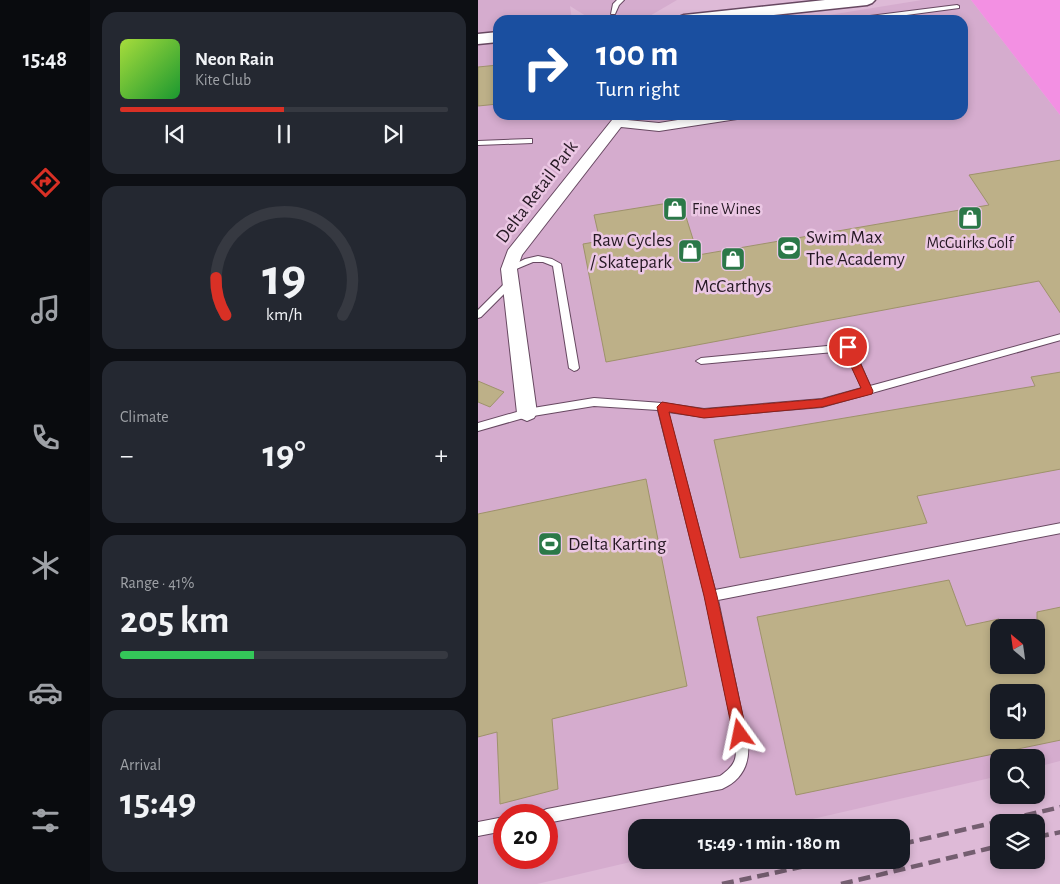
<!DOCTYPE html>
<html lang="en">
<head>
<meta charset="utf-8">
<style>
	body { margin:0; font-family:"Alegreya Sans",sans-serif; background:#242831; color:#f1f3f6; height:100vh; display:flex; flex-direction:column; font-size:19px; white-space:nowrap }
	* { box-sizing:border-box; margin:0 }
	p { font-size:16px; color:#9ea1a6 }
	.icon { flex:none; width:28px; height:28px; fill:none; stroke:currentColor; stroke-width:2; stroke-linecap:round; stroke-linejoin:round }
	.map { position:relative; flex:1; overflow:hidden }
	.drawer { display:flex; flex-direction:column; gap:12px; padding:12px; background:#0d0f14; width:388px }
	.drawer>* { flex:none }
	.guide { position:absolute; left:15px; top:15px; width:475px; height:105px; border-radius:15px; box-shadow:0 2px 8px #0003; background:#1a4fa0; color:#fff; overflow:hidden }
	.needle { width:32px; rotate:331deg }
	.buttons { position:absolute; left:512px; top:619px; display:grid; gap:10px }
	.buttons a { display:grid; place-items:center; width:55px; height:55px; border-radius:10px; background:#171b24; box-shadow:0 2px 8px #0003; font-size:25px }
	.speed { position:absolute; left:15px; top:804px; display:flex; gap:10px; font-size:25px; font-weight:700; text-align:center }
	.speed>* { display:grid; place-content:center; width:65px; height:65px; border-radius:50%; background:#171b24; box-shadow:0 2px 8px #0003; line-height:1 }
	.speed .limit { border:8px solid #d22; background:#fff; color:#111 }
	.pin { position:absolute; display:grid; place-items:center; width:42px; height:42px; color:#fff; margin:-21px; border:2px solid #fff; border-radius:50%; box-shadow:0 1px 5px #0007 }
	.me { position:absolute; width:55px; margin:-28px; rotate:348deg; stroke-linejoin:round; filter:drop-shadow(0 0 4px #0008) }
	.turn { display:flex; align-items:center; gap:18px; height:105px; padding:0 20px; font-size:22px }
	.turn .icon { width:65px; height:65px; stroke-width:2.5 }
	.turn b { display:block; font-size:35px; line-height:42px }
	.big { font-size:38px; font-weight:600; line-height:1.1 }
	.drawer .tile { flex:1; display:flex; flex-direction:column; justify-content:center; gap:8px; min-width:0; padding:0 18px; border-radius:15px; background:#242831 }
	.drawer .dial { align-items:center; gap:0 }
	.dial svg { height:130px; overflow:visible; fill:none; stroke:#363941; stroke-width:7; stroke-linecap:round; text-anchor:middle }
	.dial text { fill:#f1f3f6; stroke:none }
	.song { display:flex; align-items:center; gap:15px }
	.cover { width:60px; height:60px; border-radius:8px; background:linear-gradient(135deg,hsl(80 70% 55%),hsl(130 70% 35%)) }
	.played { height:5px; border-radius:2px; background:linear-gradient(90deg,#d93025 50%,#363941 50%) }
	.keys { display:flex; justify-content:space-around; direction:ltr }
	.heat { display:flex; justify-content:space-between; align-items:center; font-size:28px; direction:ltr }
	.charge { height:8px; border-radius:4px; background:linear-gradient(90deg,#34c759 41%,#363941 0) }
	.trip { position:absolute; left:150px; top:819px; width:282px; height:50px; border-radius:15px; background:#171b24; box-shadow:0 2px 8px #0003; font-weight:600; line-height:50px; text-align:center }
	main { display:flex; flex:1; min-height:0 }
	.menu { display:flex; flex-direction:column; width:90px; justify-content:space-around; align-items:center; background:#090b0e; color:#9ea1a6 }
	.menu .icon { width:35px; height:35px }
	.menu .selected { color:#d93025 }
	.menu b { font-size:22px; color:#f1f3f6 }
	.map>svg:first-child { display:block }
	.built { fill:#d5acce; fill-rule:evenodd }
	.green { fill:#f390e3 }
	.building { fill:#bdb088; stroke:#9e926b; fill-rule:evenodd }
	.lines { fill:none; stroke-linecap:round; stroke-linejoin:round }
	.service-casing { stroke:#674861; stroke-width:2 }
	.minor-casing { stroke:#674861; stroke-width:2 }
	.tertiary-casing { stroke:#674861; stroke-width:3 }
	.service { fill:#fff; fill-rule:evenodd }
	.minor { fill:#fff; fill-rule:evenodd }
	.tertiary { fill:#fff; fill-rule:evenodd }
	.rail { stroke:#745e70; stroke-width:4.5; stroke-dasharray:12 6; stroke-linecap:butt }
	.route { fill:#d93025; stroke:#8d1f18 }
	.labels { text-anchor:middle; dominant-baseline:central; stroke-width:5; stroke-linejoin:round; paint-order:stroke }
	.far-poi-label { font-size:16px; fill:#251823; stroke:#ebc7e4; text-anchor:start }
	.street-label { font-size:19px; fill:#251823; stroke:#ebc7e4 }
	.poi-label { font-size:19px; fill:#251823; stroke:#ebc7e4; text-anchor:start }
</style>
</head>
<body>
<main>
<nav class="menu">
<b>15:48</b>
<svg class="icon selected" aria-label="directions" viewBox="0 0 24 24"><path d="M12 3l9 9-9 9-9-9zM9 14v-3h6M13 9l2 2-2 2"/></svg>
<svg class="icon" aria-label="music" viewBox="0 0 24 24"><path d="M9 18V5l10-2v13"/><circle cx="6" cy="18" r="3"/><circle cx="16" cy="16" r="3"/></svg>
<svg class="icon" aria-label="phone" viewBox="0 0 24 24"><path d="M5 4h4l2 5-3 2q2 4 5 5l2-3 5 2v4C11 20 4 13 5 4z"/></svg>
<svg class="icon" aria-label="climate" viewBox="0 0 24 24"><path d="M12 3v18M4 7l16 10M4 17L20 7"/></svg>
<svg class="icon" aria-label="car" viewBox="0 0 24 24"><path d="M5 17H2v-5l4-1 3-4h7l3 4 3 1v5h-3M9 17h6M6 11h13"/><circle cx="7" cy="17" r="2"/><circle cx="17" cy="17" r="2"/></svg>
<svg class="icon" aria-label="filters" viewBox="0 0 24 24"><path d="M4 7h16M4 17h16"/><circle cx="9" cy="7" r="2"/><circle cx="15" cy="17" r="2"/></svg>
</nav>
<section class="drawer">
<div class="tile">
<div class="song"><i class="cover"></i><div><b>Neon Rain</b><p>Kite Club</p></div></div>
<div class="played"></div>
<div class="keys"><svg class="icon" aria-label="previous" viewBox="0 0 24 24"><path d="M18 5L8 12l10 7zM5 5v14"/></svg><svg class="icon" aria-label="pause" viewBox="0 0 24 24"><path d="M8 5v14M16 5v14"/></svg><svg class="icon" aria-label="next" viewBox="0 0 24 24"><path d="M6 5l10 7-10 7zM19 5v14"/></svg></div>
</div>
<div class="tile dial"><svg viewBox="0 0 100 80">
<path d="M14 69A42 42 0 1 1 86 69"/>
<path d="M14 69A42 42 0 0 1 8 46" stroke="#d93025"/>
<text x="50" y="56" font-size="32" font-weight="700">19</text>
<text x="50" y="72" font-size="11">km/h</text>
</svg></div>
<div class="tile"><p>Climate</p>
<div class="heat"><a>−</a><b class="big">19°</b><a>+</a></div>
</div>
<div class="tile"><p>Range · 41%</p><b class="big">205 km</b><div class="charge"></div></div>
<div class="tile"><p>Arrival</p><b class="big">15:49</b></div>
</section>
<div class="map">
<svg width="583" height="884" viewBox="0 0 583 884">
	<rect width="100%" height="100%" fill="#debad7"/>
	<path class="built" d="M0,0H199L170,17L108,16L92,6L94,20H20V115H485V20H320L444,0H493L582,115V761L559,767V758H521V776L300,827L159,828V860H161L59,884H0ZM521,628H559V665H521ZM521,692H559V730H521ZM26,815H69V858H26Z"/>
	<path class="green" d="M493,0H582V115Z"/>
	<path class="building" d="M20,65V104L0,106V67Z
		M583,160V314L561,281L128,362L105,244L122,241L116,215L203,201L220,255L511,205L491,175Z
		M583,372V469L439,496L449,523L262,558L236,440L557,386L553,377Z
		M0,381L26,392L12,407L0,402Z
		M168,479L209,686L74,719L80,789L22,804L19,732L0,737V514Z
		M471,580L488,626L521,619V665H559V612L583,607V740L318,795L279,617ZM521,692H559V730H521Z"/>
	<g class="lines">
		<defs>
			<path id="service" d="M139,0H146L141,5L137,14H133L135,4Z
				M479,5L481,6V8L391,20H373L376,18Z
				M51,139H54V143L0,145V141Z
				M60,256L74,259L83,264L101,368L99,370L96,371L91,368L75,266L65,262H55L31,272L27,269L47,259Z
				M32,280L36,283L35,285L3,317L0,318V310L29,281Z
				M583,334V340L344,407L226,417L190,412L237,590L583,523V533L240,600L270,743C272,764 264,780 244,789L69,823V815H63L64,811L69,809L242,776C261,763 259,755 256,734L227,596L180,410L116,406L49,417L0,431V423L49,409L116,398L184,403L226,409L344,399L384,388L367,351L223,364L218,361L223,358L370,344L375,347L392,386Z
				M26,817V831L0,836V822Z"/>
			<path id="minor" d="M138,115H152L149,120L181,123L231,115H266L264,118L259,119L181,131L143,127L44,255L39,269L59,413L56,418L49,421L42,418L39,413L23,269L30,250Z"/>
			<path id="tertiary" d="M347,0H397L394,3L389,5L248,20H198L201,17L206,15Z
				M20,32V42L0,44V34Z"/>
		</defs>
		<use href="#service" class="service-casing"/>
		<use href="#minor" class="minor-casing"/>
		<use href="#tertiary" class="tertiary-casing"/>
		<use href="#service" class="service"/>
		<use href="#minor" class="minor"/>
		<use href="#tertiary" class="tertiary"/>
		<path class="rail" d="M559,837L583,832
			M424,844L583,807
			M244,884L356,860
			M363,884L521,846"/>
	</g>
	<path class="route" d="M370,343L375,347L395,391L394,394L344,407L226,418L191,412L239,596L269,734L267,739L262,741L257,739L255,734L226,596L179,407L184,402L226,409L344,399L383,388L364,347Z"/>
	<defs>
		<symbol id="shop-square" viewBox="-11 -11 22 22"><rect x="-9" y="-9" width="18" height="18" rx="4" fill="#2b7848" stroke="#ebc7e4"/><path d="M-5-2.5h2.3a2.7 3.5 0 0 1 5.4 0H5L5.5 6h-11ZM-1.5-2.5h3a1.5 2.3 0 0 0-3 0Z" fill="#fff"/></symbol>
		<symbol id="stadium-square" viewBox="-11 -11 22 22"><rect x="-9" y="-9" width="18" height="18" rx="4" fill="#2b7848" stroke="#ebc7e4"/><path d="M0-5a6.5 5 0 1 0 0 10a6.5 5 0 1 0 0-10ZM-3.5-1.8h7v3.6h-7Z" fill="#fff"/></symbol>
	</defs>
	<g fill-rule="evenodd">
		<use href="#shop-square" x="183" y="195" width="28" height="28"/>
		<use href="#shop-square" x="478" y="204" width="28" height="28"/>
		<use href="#stadium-square" x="297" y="234" width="28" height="28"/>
		<use href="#shop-square" x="198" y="237" width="28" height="28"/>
		<use href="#shop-square" x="241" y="245" width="28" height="28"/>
		<use href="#stadium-square" x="58" y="530" width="28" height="28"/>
	</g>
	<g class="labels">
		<g class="far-poi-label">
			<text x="214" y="209">Fine Wines</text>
			<text x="492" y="243" text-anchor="middle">McGuirks Golf</text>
		</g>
		<g class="street-label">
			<text transform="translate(59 192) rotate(-53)">Delta Retail Park</text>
		</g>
		<g class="poi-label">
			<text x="328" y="237">Swim Max<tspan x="328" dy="22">The Academy</tspan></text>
			<text x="194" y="240" text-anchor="end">Raw Cycles<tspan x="194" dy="22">/ Skatepark</tspan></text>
			<text x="255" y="286" text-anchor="middle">McCarthys</text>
			<text x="90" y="544">Delta Karting</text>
		</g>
	</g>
</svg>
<div class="buttons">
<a><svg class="needle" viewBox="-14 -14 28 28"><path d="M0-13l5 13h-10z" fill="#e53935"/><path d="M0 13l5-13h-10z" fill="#9ea1a6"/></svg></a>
<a><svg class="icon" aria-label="sound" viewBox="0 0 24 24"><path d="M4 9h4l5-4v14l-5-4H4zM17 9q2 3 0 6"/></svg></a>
<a><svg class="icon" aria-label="search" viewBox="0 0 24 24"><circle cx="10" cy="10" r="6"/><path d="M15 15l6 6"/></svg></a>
<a><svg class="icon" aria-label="layers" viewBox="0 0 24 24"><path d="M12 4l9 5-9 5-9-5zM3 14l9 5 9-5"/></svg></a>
</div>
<div class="speed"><div class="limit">20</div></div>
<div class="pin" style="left:370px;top:347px;background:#d93025"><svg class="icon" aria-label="arrive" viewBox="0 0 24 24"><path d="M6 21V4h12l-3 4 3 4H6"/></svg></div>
<svg class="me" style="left:262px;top:734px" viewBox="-20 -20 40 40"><path d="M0-17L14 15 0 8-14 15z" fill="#d93025" stroke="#fff" stroke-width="4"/></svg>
<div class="trip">15:49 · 1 min · 180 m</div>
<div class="guide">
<div class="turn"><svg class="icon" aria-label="right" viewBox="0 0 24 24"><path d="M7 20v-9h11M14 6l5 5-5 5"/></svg><div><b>100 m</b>Turn right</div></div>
</div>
</div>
</main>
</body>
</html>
